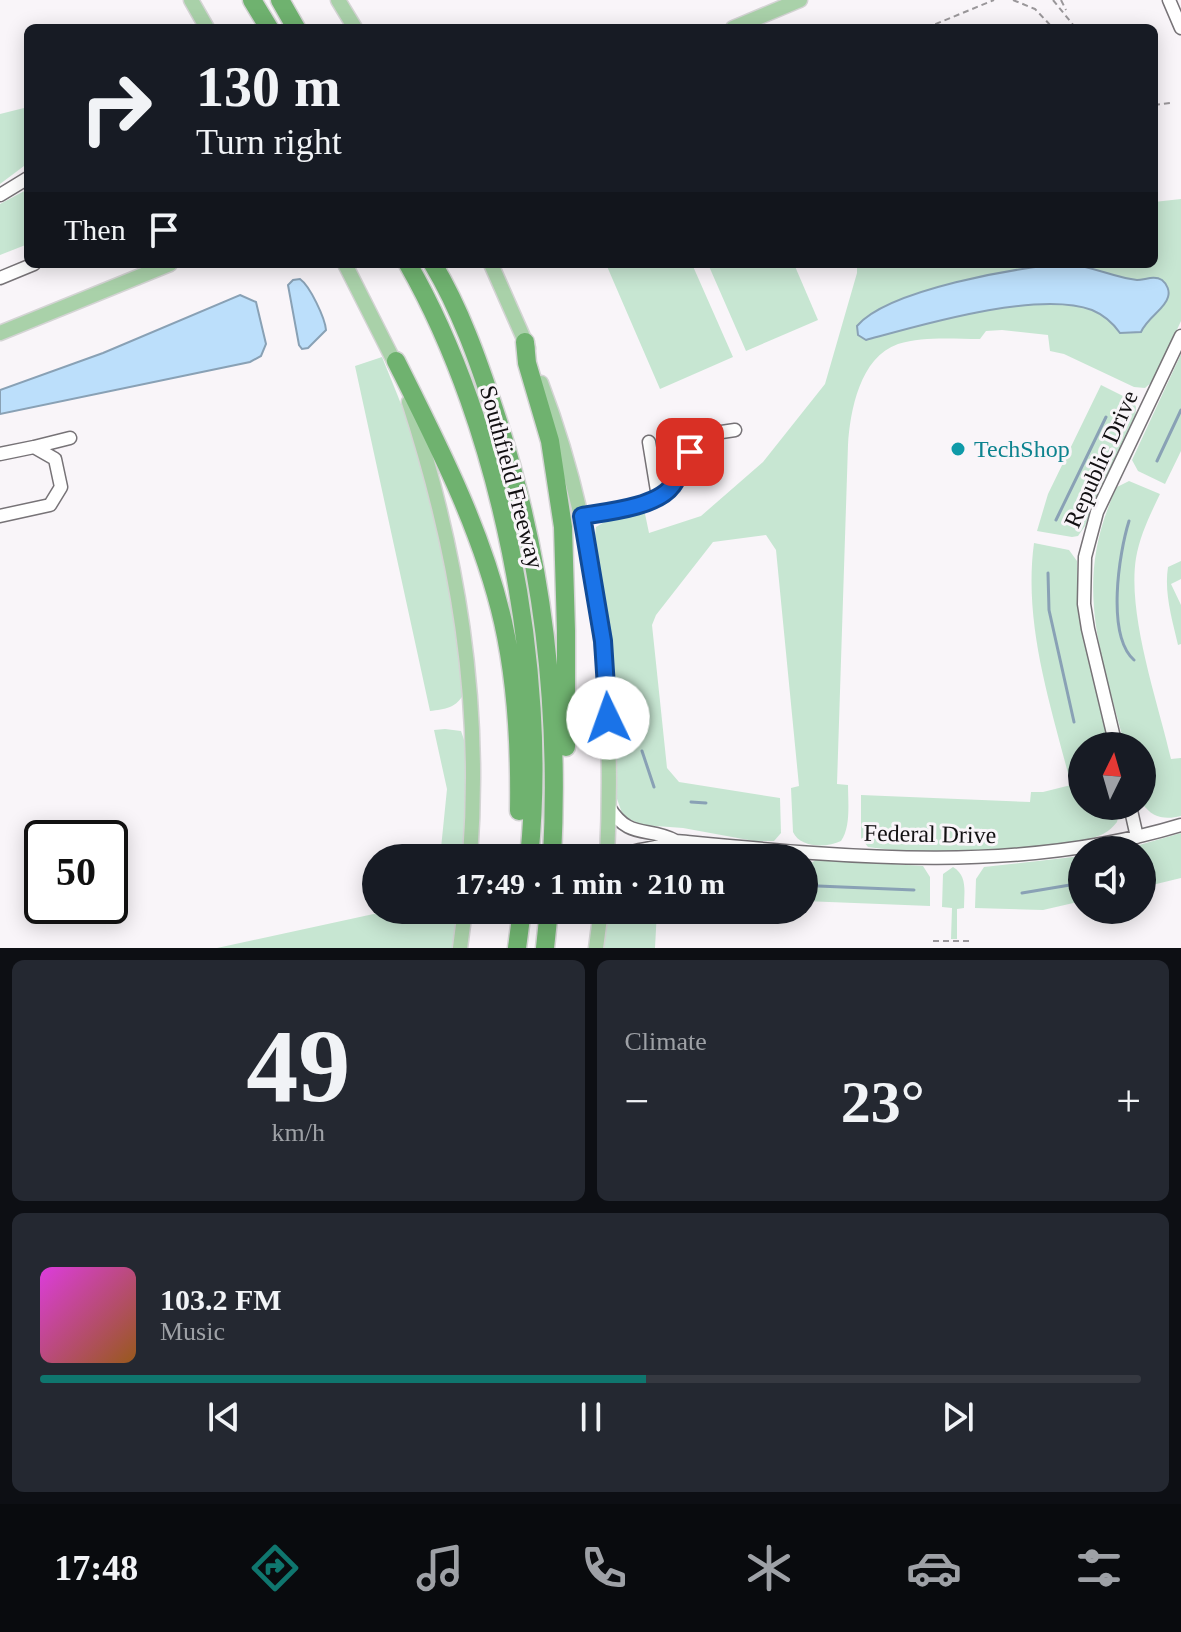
<!DOCTYPE html>
<html lang="en">
<head>
<meta charset="utf-8">
<style>
	body { margin:0; font-family:Georgia,serif; background:#242831; color:#f1f3f6; height:100vh; display:flex; flex-direction:column; font-size:30px; white-space:nowrap }
	* { box-sizing:border-box; margin:0 }
	p { font-size:26px; color:#9ea1a6 }
	.icon { flex:none; width:44px; height:44px; fill:none; stroke:currentColor; stroke-width:2; stroke-linecap:round; stroke-linejoin:round }
	.map { position:relative; height:948px; overflow:hidden }
	.panel { display:flex; flex-direction:column; gap:12px; padding:12px; background:#0d0f14; flex:1 }
	.panel>* { flex:none }
	.guide { position:absolute; left:24px; top:24px; width:1134px; height:244px; border-radius:12px; box-shadow:0 4px 20px #0003; background:#171b24; color:#f1f3f6; overflow:hidden }
	.needle { width:52px; rotate:5deg }
	.buttons { position:absolute; left:1068px; top:732px; display:grid; gap:16px }
	.buttons a { display:grid; place-items:center; width:88px; height:88px; border-radius:50%; background:#171b24; box-shadow:0 4px 20px #0003; font-size:40px }
	.speed { position:absolute; left:24px; top:820px; display:flex; gap:16px; font-size:40px; font-weight:700; text-align:center }
	.speed>* { display:grid; place-content:center; width:104px; height:104px; border-radius:50%; background:#171b24; box-shadow:0 4px 20px #0003; line-height:1 }
	.speed .limit { border:4px solid #111; border-radius:12px; background:#fff; color:#111 }
	.pin { position:absolute; display:grid; place-items:center; width:68px; height:68px; color:#fff; margin:-34px; border-radius:16px; box-shadow:0 4px 12px #0006 }
	.me { position:absolute; width:88px; margin:-44px; rotate:357deg; stroke-linejoin:round; filter:drop-shadow(0 0 6px #0008) }
	.turn { display:flex; align-items:center; gap:28px; height:168px; padding:0 40px; font-size:36px }
	.turn .icon { width:104px; height:104px; stroke-width:2.5 }
	.turn b { display:block; font-size:56px; line-height:68px }
	.then { display:flex; align-items:center; height:76px; padding:0 40px; background:#0003; gap:16px; font-size:30px }
	.big { font-size:60px; font-weight:600; line-height:1.1 }
	.panel .widget { flex:1; display:flex; flex-direction:column; justify-content:center; gap:12px; min-width:0; padding:0 28px; border-radius:12px; background:#242831 }
	.panel .dial { align-items:center; gap:0 }
	.dial b { font-size:104px; line-height:1 }
	.song { display:flex; align-items:center; gap:24px }
	.cover { width:96px; height:96px; border-radius:12px; background:linear-gradient(135deg,hsl(300 70% 55%),hsl(30 70% 35%)) }
	.played { height:8px; border-radius:4px; background:linear-gradient(90deg,#0f766e 55%,#363941 55%) }
	.keys { display:flex; justify-content:space-around; direction:ltr }
	.heat { display:flex; justify-content:space-between; align-items:center; font-size:44px; direction:ltr }
	.panel .tiles { flex:1; display:grid; gap:12px; grid-template-columns:1fr 1fr }
	.widget:last-child { grid-column:span 2 }
	.trip { position:absolute; left:362px; top:844px; width:456px; height:80px; border-radius:40px; background:#171b24; box-shadow:0 4px 20px #0003; font-weight:600; line-height:80px; text-align:center }
	.tabs { display:flex; height:128px; justify-content:space-around; align-items:center; background:#090b0e; color:#9ea1a6 }
	.tabs .icon { width:56px; height:56px }
	.tabs .selected { color:#0f766e }
	.tabs b { font-size:36px; color:#f1f3f6 }
	.map>svg:first-child { display:block }
	.green { fill:#c7e6d2 }
	.water { fill:#bcdffb; stroke:#89a1b5; stroke-width:2 }
	.lines { fill:none; stroke-linecap:round; stroke-linejoin:round }
	.stream { stroke:#89a1b5; stroke-width:3 }
	.minor-casing { stroke:#777377; stroke-width:15 }
	.major-casing { stroke:#d4d4d4; stroke-width:17 }
	.highway-casing { stroke:#d4d4d4; stroke-width:21 }
	.path { stroke:#9a979a; stroke-width:2; stroke-dasharray:6 4; stroke-linecap:butt }
	.minor { stroke:#fff; stroke-width:12 }
	.major { stroke:#a9d1a9; stroke-width:14 }
	.highway { stroke:#6fb26f; stroke-width:18 }
	.route-casing { stroke:#114b97; stroke-width:20 }
	.route { stroke:#1a73e8; stroke-width:14 }
	.culture-dot { fill:#0f9aa8; stroke:#f9f5f9; stroke-width:3 }
	.labels { text-anchor:middle; dominant-baseline:central; stroke-width:6; stroke-linejoin:round; paint-order:stroke }
	.culture-label { font-size:24px; fill:#0d838f; stroke:#f9f5f9; text-anchor:start }
	.street-label { font-size:24px; fill:#121012; stroke:#f9f5f9 }
</style>
</head>
<body>
<div class="map">
<svg width="1181" height="948" viewBox="0 0 1181 948">
	<rect width="100%" height="100%" fill="#f9f5f9"/>
	<path class="green" d="M28,107V163L0,184V114Z
		M28,189V244L0,255V204Z
		M1181,199V321L1153,381L1145,388L1134,387L1064,354L1050,351L1048,335L1002,330L986,331L980,339C954,339 924,336 898,344C860,357 850,411 848,445L837,784L848,785C848,802 851,827 841,841C827,848 800,848 793,832L791,788L799,786L776,550L766,535L713,542L656,615L652,625L667,768L679,782L780,798L781,833L774,841H754L683,828L642,825L623,816L616,796L611,669L594,545L596,527L611,518L644,509L649,533L701,516L763,462L825,384L857,273V264H1154V202Z
		M606,264H692L733,357L660,389Z
		M708,264H794L818,320L746,351Z
		M1181,354V451L1165,484L1138,471L1132,460Z
		M382,357C396,392 411,426 421,462C444,537 455,615 464,693C457,708 445,709 430,711L355,366Z
		M1101,385L1133,401L1136,407L1135,420L1095,500L1085,526L1078,536L1072,537L1037,531L1048,494Z
		M1129,481L1160,494C1150,515 1140,535 1136,558C1127,615 1158,702 1171,759L1181,758V816C1165,820 1152,818 1142,803V746H1125C1100,651 1072,581 1117,487Z
		M1034,543L1069,550L1077,561L1078,613L1109,746H1082V806H1121L1117,822C1113,827 1109,831 1103,834C1059,855 918,855 868,847L861,838V795L1030,802L1031,792H1043L1071,785C1051,705 1023,625 1034,543Z
		M1181,561V579L1171,584L1181,605V644L1178,645C1172,619 1164,593 1168,567Z
		M445,729L461,731C475,765 465,821 464,858H440L447,789L434,730Z
		M1181,833V878L1148,886L1149,895L1142,897V850H1122Z
		M1082,856V901L1043,910L975,908L976,879L984,867Z
		M817,859L923,866L930,877V906L804,901L806,867Z
		M953,867C968,876 964,892 964,908L957,909V939H951L952,908L942,907L943,874Z
		M392,910H459L453,948H217Z
		M608,910H657L655,948H603Z"/>
	<path class="water" d="M1068,264C1092,266 1115,278 1137,280C1145,280 1154,275 1162,280C1167,284 1170,291 1168,297C1165,309 1148,317 1141,332L1120,333C1113,323 1104,315 1092,310C1038,290 921,325 866,340L858,335L857,326C887,290 1020,266 1068,264Z
		M300,279C310,286 325,318 326,330L308,348L302,349L299,345L288,285L293,280Z
		M240,295L256,302L266,344L261,356L250,362L0,414V390L103,353Z"/>
	<g class="lines">
		<path class="stream" d="M1157,461L1181,410
			M1056,520L1106,417
			M1129,521C1119,553 1106,635 1134,660
			M1048,573L1049,610L1074,722
			M642,751L654,787
			M691,802L706,803
			M818,886L914,890
			M1022,893L1082,883"/>
		<defs>
			<path id="minor" d="M1169,0L1181,28
				M0,195L28,178
				M0,278L34,264
				M649,442L658,497
				M34,447L70,438
				M0,454L34,447L55,459L61,487L50,505L0,516
				M582,516C618,509 662,508 679,472C686,459 690,452 688,437L735,430
				M1116,746L1088,629L1084,604L1085,557L1097,512L1181,336
				M1130,806L1137,837
				M609,807C629,840 648,826 676,841C845,857 1016,875 1181,825
				M617,858C636,847 656,850 676,841"/>
			<path id="major" d="M191,0L207,28
				M338,0L355,28
				M733,28L800,0
				M345,264L399,371
				M491,264L528,348
				M0,333L170,264
				M541,383C599,535 615,696 607,858
				M409,402C458,554 482,698 470,858
				M460,948L465,910
				M596,948L601,910"/>
			<path id="highway" d="M252,0L269,28
				M280,0L296,28
				M408,264C501,427 549,671 529,858
				M433,264C460,309 478,360 494,409C543,556 560,704 552,858
				M525,342L527,363L550,441L563,527L566,631V747
				M396,361C438,445 482,530 503,622C517,684 520,748 519,811
				M517,948L522,910
				M545,948L549,910"/>
		</defs>
		<use href="#minor" class="minor-casing"/>
		<use href="#major" class="major-casing"/>
		<use href="#highway" class="highway-casing"/>
		<path class="path" d="M1013,0L1035,9L1053,28
			M1053,0L1074,26
			M1061,0L1066,10
			M926,28L994,0
			M1154,105L1170,103
			M933,941H969"/>
		<use href="#minor" class="minor"/>
		<use href="#major" class="major"/>
		<use href="#highway" class="highway"/>
	</g>
	<g class="lines">
		<defs>
			<path id="route" d="M608,718L603,641L582,516C606,512 657,507 672,486C679,477 684,463 690,452"/>
		</defs>
		<use href="#route" class="route-casing"/>
		<use href="#route" class="route"/>
	</g>
	<circle class="culture-dot" cx="958" cy="449" r="8"/>
	<g class="labels">
		<g class="culture-label">
			<text x="974" y="449">TechShop</text>
		</g>
		<g class="street-label">
			<text transform="translate(1101 459) rotate(-66)">Republic Drive</text>
			<text transform="translate(512 477) rotate(75)">Southfield Freeway</text>
			<text transform="translate(930 834) rotate(1)">Federal Drive</text>
		</g>
	</g>
</svg>
<div class="buttons">
<a><svg class="needle" viewBox="-14 -14 28 28"><path d="M0-13l5 13h-10z" fill="#e53935"/><path d="M0 13l5-13h-10z" fill="#9ea1a6"/></svg></a>
<a><svg class="icon" aria-label="sound" viewBox="0 0 24 24"><path d="M4 9h4l5-4v14l-5-4H4zM17 9q2 3 0 6"/></svg></a>
</div>
<div class="speed"><div class="limit">50</div></div>
<div class="pin" style="left:690px;top:452px;background:#d93025"><svg class="icon" aria-label="arrive" viewBox="0 0 24 24"><path d="M6 21V4h12l-3 4 3 4H6"/></svg></div>
<svg class="me" style="left:608px;top:718px" viewBox="-20 -20 40 40"><circle r="19" fill="#fff"/><path d="M0-13L10 11 0 6-10 11z" fill="#1a73e8"/></svg>
<div class="trip">17:49 · 1 min · 210 m</div>
<div class="guide">
<div class="turn"><svg class="icon" aria-label="right" viewBox="0 0 24 24"><path d="M7 20v-9h11M14 6l5 5-5 5"/></svg><div><b>130 m</b>Turn right</div></div>
<div class="then">Then<svg class="icon" aria-label="arrive" viewBox="0 0 24 24"><path d="M6 21V4h12l-3 4 3 4H6"/></svg></div>
</div>
</div>
<section class="panel">
<div class="tiles">
<div class="widget dial"><b>49</b><p>km/h</p></div>
<div class="widget"><p>Climate</p>
<div class="heat"><a>−</a><b class="big">23°</b><a>+</a></div>
</div>
<div class="widget">
<div class="song"><i class="cover"></i><div><b>103.2 FM</b><p>Music</p></div></div>
<div class="played"></div>
<div class="keys"><svg class="icon" aria-label="previous" viewBox="0 0 24 24"><path d="M18 5L8 12l10 7zM5 5v14"/></svg><svg class="icon" aria-label="pause" viewBox="0 0 24 24"><path d="M8 5v14M16 5v14"/></svg><svg class="icon" aria-label="next" viewBox="0 0 24 24"><path d="M6 5l10 7-10 7zM19 5v14"/></svg></div>
</div>
</div>
</section>
<nav class="tabs">
<b>17:48</b>
<svg class="icon selected" aria-label="directions" viewBox="0 0 24 24"><path d="M12 3l9 9-9 9-9-9zM9 14v-3h6M13 9l2 2-2 2"/></svg>
<svg class="icon" aria-label="music" viewBox="0 0 24 24"><path d="M9 18V5l10-2v13"/><circle cx="6" cy="18" r="3"/><circle cx="16" cy="16" r="3"/></svg>
<svg class="icon" aria-label="phone" viewBox="0 0 24 24"><path d="M5 4h4l2 5-3 2q2 4 5 5l2-3 5 2v4C11 20 4 13 5 4z"/></svg>
<svg class="icon" aria-label="climate" viewBox="0 0 24 24"><path d="M12 3v18M4 7l16 10M4 17L20 7"/></svg>
<svg class="icon" aria-label="car" viewBox="0 0 24 24"><path d="M5 17H2v-5l4-1 3-4h7l3 4 3 1v5h-3M9 17h6M6 11h13"/><circle cx="7" cy="17" r="2"/><circle cx="17" cy="17" r="2"/></svg>
<svg class="icon" aria-label="filters" viewBox="0 0 24 24"><path d="M4 7h16M4 17h16"/><circle cx="9" cy="7" r="2"/><circle cx="15" cy="17" r="2"/></svg>
</nav>
</body>
</html>
